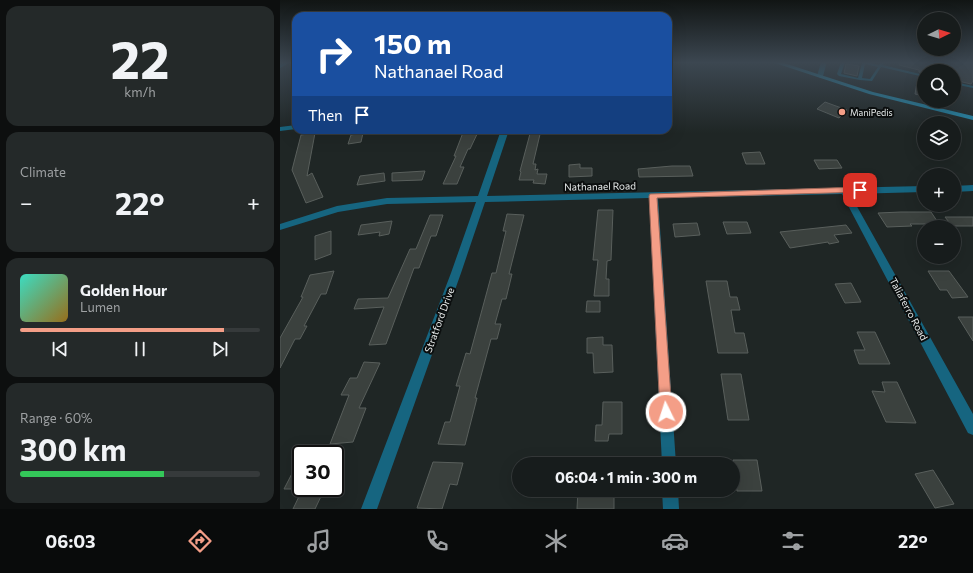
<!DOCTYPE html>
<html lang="en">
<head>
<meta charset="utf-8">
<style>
	body { margin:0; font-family:Commissioner,sans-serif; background:#242929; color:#f1f3f6; height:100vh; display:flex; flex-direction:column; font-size:15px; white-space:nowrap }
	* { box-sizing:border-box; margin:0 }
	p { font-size:13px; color:#9ea1a3 }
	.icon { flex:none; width:22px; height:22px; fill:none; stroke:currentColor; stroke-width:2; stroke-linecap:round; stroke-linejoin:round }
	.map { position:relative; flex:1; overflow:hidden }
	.panel { display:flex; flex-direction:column; gap:6px; padding:6px; background:#0d0f0f; width:280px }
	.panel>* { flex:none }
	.hud { position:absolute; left:12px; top:12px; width:380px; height:122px; border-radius:12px; box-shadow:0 4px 16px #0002,0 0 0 1px #363a3b; background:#1a4fa0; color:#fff; overflow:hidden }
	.needle { width:26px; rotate:85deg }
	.fabs { position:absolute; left:637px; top:12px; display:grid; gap:8px }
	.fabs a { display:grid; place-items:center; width:44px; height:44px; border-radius:50%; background:#171c1c; box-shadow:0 4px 16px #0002,0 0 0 1px #363a3b; font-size:20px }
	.speed { position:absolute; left:12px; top:445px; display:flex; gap:8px; font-size:20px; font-weight:700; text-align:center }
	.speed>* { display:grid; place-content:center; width:52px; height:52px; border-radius:50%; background:#171c1c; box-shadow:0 4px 16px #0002,0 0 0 1px #363a3b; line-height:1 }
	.speed .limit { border:2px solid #111; border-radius:6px; background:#fff; color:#111 }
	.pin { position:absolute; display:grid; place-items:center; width:34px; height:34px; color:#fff; margin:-17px; border-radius:8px; box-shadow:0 2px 6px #0006 }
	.me { position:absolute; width:44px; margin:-22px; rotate:356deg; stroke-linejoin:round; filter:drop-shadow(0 0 3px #0008) }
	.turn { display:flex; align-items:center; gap:14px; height:84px; padding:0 16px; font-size:18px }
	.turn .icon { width:52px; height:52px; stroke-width:2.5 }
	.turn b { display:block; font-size:28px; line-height:34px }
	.then { display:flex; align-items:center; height:38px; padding:0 16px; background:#0003; gap:8px; font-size:15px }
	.big { font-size:30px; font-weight:700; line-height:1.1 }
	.panel .card { flex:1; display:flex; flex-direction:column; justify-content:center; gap:6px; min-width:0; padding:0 14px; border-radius:12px; background:#242929 }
	.panel .dial { align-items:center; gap:0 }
	.dial b { font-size:52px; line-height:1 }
	.song { display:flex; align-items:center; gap:12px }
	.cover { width:48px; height:48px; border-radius:6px; background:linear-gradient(135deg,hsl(170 70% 55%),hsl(40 70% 35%)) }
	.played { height:4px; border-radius:2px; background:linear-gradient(90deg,#f49e87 85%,#363a3b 85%) }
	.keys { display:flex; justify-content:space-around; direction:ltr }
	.heat { display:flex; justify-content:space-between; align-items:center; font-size:22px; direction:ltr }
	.charge { height:6px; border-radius:3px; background:linear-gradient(90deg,#34c759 60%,#363a3b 0) }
	.trip { position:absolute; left:232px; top:457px; width:228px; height:40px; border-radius:20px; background:#171c1c; box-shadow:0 4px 16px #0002,0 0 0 1px #363a3b; font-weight:700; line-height:40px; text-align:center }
	.tabs { display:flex; height:64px; justify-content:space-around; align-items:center; background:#090b0b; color:#9ea1a3 }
	.tabs .icon { width:28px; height:28px }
	.tabs .selected { color:#f49e87 }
	.tabs b { font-size:18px; color:#f1f3f6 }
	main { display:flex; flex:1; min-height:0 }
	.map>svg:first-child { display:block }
	.building { fill:#3b413e; stroke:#595f5c }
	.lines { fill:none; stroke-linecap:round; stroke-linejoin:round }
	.service { fill:#166580; fill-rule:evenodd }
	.minor { fill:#166580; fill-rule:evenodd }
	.secondary { fill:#2487a9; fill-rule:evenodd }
	.route { fill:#f49e87; stroke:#9f6758 }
	.poi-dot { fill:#f49e87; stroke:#0b0e0e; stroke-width:1.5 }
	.labels { text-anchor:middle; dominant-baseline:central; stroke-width:4; stroke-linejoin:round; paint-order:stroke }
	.far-poi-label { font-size:9px; fill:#e7ebeb; stroke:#0b0e0e; text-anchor:start }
	.street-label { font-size:10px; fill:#e7ebeb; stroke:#0b0e0e }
</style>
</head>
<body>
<main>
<section class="panel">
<div class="card dial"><b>22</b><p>km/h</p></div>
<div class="card"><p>Climate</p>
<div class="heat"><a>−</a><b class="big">22°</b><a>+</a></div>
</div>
<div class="card">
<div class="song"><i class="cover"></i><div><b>Golden Hour</b><p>Lumen</p></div></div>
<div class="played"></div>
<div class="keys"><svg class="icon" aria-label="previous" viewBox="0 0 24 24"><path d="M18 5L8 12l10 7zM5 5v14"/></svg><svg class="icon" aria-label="pause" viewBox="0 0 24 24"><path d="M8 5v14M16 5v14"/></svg><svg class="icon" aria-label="next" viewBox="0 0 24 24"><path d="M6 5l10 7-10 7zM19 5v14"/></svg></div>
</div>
<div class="card"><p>Range · 60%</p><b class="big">300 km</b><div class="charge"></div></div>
</section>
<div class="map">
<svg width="693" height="509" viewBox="0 0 693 509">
	<rect width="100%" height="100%" fill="#1f2625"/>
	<path class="building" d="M619,62H693V81L691,84L674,80V71H644V73L639,72V70L619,65Z
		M566,64L579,66L577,76L564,73Z
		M638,77L644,78V96L635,94Z
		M545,102L567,110L559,118L537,109Z
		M184,130H199L190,149H188L180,167H184L177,184H163L176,156H174Z
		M251,130H261L253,164H256L255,170L258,169L257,174H267L265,184L253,183L254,180H239L241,172L240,171Z
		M35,133L27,176L32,173L43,197L26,203L12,170L21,135Z
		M83,133L81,142L68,144L71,135Z
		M480,152L485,164H466L462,153Z
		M534,160H557L562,168L539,169Z
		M300,164V168H312V176L289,177V165Z
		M392,166H410L413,176L359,177L358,169Z
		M145,171L142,180L112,181V173Z
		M104,173L105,181L77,185L80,176Z
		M318,210H333L331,260L327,261L326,279H329V296H314L318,260H313Z
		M621,212H651L659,224H630L632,226L607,227L598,213Z
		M227,214L244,215L229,274H232L226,299H222L215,324H221L217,339H211L195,398H197L185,445L158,444L165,422H170L180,386H176L186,353L190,354L212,273H216L226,231H223Z
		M150,215H163L156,236H151L139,268H134L106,344L89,345L104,307L74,309L78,299L108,298L130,249H136Z
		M665,217H693V226H672Z
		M112,221L109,234L99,236L100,232L78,235L81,225Z
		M443,222H467L471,233L447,234Z
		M417,223L420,235L395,237L393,224Z
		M566,225L572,233L554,235L559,242L549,244L548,242L510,248L500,232Z
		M51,231V254L35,260V236Z
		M54,271L46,294H41L24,326H27L20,339H15L0,368V338L23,297H21L30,275Z
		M648,271H669L688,297L672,298L667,290H660Z
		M426,281H447L450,297H457L460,310H451L455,333H464L468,353H438Z
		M571,283L581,302L565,303L555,284Z
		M307,301H320V312H306Z
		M678,317H693V341Z
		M577,332H595L610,364H579L574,350H585Z
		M323,337V345H332L333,372L314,373L313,353H307V338Z
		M84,362L100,363L79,408H86L73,442L50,444L69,395H61L70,378H77Z
		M441,374H461L469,420H448Z
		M602,382H617L636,423L606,422L592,391L605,392Z
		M323,402H342V434H329L328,441H315L316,425H322Z
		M21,456V489H4Z
		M453,460H477L482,491H457Z
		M153,462L183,463L177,485L170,484L162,509L137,508Z
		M653,470L674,504L655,508L635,474Z
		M23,488H45L35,509H13Z
		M298,490H320V494L334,495V509H297Z"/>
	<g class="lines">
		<path class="service" d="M561,62H565L561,74L578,78L582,63L581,62H588L599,65L601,62H605L603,65L644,75V77L601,67L592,81L580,80L559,76L557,74ZM585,64L598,67L590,79L582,78Z
			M674,82L693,86V88L674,84Z"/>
		<path class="minor" d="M3,62H11L0,68V64Z
			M541,62H547L543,76L540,78L537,76Z
			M16,125V129L0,131V127Z
			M221,130H229L207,196L644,186V192L570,194L693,414V435L688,433L562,194L378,198L396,464H382L369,198L205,202L181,273L97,509H81L171,273L196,202L107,204L58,212L0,230V224L57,206L107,198L198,196Z
			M693,185V191L674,192V186Z
			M382,490H398L399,509H383Z"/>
		<path class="secondary" d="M492,62H501L593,92L693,116V120L589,94Z"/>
	</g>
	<linearGradient id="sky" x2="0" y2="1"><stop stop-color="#111514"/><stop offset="0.47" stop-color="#3c4751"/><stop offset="1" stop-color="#3c4751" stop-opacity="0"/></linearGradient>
	<rect width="693" height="133" fill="url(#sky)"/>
	<path class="route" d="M580,187L584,190L583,192L377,198L392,412L390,416L386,418L382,416L380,412L369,196L370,194Z"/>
	<circle class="poi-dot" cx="562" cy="112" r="4"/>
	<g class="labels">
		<g class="far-poi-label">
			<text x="570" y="112">ManiPedis</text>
		</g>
		<g class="street-label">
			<text transform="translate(320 186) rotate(-1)">Nathanael Road</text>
			<text transform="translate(629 309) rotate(62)">Taliaferro Road</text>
			<text transform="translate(159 320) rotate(-70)">Stratford Drive</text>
		</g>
	</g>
</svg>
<div class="fabs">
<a><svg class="needle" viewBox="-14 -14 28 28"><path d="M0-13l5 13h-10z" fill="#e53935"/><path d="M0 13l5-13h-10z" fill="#9ea1a3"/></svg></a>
<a><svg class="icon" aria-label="search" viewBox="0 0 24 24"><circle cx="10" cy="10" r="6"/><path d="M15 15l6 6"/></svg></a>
<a><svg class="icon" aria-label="layers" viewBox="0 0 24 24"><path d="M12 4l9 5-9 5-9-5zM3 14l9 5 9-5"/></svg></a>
<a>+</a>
<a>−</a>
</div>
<div class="speed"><div class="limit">30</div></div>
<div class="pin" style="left:580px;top:190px;background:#d93025"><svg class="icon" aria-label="arrive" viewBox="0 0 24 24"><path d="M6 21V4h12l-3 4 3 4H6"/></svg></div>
<svg class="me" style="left:386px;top:412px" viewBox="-20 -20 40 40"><circle r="17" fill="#f49e87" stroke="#fff" stroke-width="3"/><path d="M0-11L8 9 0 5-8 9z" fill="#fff"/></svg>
<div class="trip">06:04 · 1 min · 300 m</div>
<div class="hud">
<div class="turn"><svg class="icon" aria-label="right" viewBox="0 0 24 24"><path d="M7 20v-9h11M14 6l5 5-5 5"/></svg><div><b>150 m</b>Nathanael Road</div></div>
<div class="then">Then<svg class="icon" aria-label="arrive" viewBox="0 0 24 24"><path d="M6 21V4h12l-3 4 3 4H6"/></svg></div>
</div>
</div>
</main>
<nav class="tabs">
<b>06:03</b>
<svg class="icon selected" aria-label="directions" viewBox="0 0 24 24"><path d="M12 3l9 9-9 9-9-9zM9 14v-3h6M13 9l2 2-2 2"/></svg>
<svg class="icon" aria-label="music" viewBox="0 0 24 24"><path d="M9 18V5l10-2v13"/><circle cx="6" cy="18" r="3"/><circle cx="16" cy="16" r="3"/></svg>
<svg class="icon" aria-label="phone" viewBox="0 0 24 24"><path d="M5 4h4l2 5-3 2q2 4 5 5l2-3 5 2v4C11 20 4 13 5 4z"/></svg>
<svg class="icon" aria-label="climate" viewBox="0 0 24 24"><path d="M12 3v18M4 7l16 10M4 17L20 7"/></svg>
<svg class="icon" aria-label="car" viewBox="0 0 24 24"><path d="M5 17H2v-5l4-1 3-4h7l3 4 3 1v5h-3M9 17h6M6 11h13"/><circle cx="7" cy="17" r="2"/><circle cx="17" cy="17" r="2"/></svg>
<svg class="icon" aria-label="filters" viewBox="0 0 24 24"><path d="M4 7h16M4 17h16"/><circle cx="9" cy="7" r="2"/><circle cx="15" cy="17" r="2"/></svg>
<b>22°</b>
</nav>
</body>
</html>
